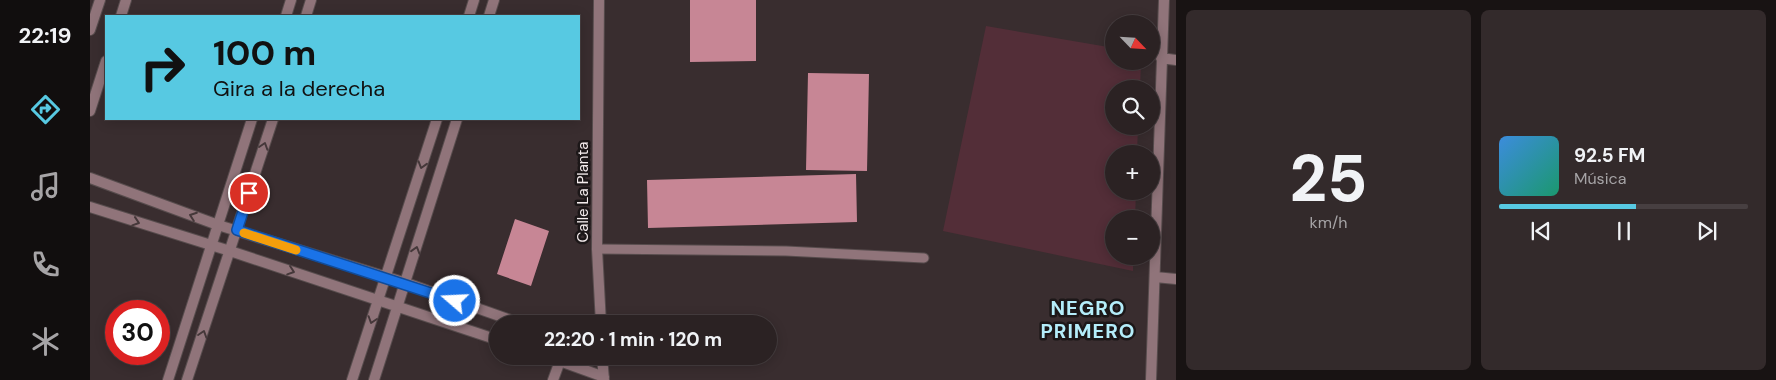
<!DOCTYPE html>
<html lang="es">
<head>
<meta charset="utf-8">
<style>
	body { margin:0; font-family:"DM Sans",sans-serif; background:#332a2b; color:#f1f3f6; height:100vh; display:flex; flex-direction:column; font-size:19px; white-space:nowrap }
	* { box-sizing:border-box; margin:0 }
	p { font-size:16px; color:#a6a4a6 }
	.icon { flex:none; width:28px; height:28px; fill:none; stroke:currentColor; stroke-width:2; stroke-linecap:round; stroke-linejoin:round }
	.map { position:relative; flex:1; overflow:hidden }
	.sheet { display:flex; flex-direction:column; gap:10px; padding:10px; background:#181313; width:600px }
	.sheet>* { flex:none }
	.guide { position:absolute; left:15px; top:15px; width:475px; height:105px; border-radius:0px; box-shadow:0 2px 12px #0003,0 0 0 1px #473f41; background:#57c9e2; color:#111; overflow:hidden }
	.needle { width:32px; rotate:115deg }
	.controls { position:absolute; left:1015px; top:15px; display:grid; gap:10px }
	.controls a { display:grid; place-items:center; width:55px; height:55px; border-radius:50%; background:#2b2223; box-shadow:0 2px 12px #0003,0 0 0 1px #473f41; font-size:25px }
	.speed { position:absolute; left:15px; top:300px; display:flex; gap:10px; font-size:25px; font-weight:700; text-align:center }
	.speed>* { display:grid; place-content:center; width:65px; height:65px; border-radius:50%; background:#2b2223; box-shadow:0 2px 12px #0003,0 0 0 1px #473f41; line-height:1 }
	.speed .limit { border:8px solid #d22; background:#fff; color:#111 }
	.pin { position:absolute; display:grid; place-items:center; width:42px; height:42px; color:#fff; margin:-21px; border:2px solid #fff; border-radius:50%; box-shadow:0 1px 5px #0007 }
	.me { position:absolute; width:55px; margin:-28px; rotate:289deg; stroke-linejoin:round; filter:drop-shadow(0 0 4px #0008) }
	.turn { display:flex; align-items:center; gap:18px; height:105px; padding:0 25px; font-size:22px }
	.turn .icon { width:65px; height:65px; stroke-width:2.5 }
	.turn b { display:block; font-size:35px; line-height:42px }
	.sheet .card { flex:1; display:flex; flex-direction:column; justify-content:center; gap:8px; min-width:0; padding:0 18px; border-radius:8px; background:#332a2b }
	.sheet .dial { align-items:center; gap:0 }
	.dial b { font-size:65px; line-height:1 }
	.song { display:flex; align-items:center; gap:15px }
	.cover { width:60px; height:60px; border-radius:8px; background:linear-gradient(135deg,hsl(210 70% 55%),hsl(160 70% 35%)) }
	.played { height:5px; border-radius:2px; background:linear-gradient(90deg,#57c9e2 55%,#473f41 55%) }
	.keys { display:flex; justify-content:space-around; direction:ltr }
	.sheet .tiles { flex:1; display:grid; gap:10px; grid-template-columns:repeat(2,1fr) }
	.trip { position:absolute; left:399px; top:315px; width:288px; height:50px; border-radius:25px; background:#2b2223; box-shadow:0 2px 12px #0003,0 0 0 1px #473f41; font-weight:700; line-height:50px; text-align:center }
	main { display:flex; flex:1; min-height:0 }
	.dock { display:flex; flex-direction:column; width:90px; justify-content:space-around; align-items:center; background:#110e0e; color:#a6a4a6 }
	.dock .icon { width:35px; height:35px }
	.dock .active { color:#57c9e2 }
	.dock b { font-size:22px; color:#f1f3f6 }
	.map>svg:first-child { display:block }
	.green { fill:#532e38 }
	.building { fill:#c78695 }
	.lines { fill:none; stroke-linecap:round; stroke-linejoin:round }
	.lane-casing { stroke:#574c4d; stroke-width:11 }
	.street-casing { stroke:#574c4d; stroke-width:12 }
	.lane { stroke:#90747a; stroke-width:9 }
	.street { stroke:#90747a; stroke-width:10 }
	.oneway { stroke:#45383a }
	.route-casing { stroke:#114b97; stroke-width:12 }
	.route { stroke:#1a73e8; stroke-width:9 }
	.slow { stroke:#f59e0b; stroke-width:9 }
	.labels { text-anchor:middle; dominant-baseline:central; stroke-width:5; stroke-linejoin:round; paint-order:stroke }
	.street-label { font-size:15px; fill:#f4eced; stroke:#1c1718 }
	.district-label { font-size:20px; font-weight:bold; letter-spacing:1px; fill:#b4edfa; stroke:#1c1718 }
</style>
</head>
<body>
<main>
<nav class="dock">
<b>22:19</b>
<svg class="icon active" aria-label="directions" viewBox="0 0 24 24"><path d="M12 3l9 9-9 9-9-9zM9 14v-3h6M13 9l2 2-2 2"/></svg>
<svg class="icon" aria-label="music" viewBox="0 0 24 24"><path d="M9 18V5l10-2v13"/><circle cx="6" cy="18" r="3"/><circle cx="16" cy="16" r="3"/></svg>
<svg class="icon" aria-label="phone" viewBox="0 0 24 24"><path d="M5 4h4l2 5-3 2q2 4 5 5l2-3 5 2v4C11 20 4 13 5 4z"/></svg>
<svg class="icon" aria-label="climate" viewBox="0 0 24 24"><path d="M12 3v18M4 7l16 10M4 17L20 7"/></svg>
</nav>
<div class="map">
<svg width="1086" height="380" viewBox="0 0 1086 380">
	<rect width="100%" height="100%" fill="#392d2f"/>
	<path class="green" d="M896,26L1024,48V61H1051L1050,89H1024V126H1048L1047,154H1024V191H1046L1045,219H1024V256H1043V271L853,231Z"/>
	<path class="building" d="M600,0H666V61L600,62Z
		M718,73L779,74L777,171L716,170Z
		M766,174L767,222L558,228L557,180Z
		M425,219L459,231L441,286L407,274Z"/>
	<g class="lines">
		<defs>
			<path id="lane" d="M507,249L696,251L834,258"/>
			<path id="street" d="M509,0L507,249L511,324
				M31,16L36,0
				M196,16L201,0
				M216,16L221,0
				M379,16L384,0
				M399,16L404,0
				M0,30L10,0
				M1071,58L1086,60
				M0,111L16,61
				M0,178L128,225L316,283L432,324
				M0,207L140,251L408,340
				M1065,277L1086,279
				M456,356L514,377
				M512,356L514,380
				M78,380L162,119
				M97,380L183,119
				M262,380L347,119
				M284,380L367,119
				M463,380L470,361
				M1061,380L1074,0"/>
		</defs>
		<use href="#lane" class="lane-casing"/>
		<use href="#street" class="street-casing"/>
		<use href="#lane" class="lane"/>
		<use href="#street" class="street"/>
	</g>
	<defs><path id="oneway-chevron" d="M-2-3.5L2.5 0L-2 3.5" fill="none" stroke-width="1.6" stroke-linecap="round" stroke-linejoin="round" transform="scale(1.25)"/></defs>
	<g class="oneway">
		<use href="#oneway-chevron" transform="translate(174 146) rotate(-72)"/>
		<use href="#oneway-chevron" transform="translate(332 165) rotate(107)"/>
		<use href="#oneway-chevron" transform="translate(103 216) rotate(-160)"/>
		<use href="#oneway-chevron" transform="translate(46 222) rotate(18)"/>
		<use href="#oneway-chevron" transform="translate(326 250) rotate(-73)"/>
		<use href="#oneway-chevron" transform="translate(201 271) rotate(19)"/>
		<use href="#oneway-chevron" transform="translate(282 320) rotate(108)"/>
		<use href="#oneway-chevron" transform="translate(113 334) rotate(-72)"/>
	</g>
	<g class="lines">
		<defs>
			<path id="route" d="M159,193L147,230L365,301"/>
		</defs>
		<use href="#route" class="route-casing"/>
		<use href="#route" class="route"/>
		<path class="slow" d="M154,233L206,250"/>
	</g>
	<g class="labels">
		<g class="street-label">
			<text transform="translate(493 192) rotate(-90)">Calle La Planta</text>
		</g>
		<g class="district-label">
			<text x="998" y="308">NEGRO<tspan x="998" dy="23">PRIMERO</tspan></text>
		</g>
	</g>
</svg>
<div class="controls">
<a><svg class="needle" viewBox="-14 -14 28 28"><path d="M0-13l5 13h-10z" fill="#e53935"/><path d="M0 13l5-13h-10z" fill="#a6a4a6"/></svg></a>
<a><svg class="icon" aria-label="search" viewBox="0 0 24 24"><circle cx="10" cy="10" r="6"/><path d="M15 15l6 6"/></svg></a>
<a>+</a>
<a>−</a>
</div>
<div class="speed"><div class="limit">30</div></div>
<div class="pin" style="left:159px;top:193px;background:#d93025"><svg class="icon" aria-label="arrive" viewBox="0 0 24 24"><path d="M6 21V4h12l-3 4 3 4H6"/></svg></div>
<svg class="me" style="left:365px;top:301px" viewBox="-20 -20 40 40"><circle r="17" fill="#1a73e8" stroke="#fff" stroke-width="3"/><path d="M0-11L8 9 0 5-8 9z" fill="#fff"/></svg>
<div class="trip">22:20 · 1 min · 120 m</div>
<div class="guide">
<div class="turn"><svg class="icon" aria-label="right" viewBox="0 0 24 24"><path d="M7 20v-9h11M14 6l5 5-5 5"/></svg><div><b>100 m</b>Gira a la derecha</div></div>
</div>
</div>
<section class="sheet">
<div class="tiles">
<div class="card dial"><b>25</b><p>km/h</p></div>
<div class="card">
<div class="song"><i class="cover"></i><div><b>92.5 FM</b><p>Música</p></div></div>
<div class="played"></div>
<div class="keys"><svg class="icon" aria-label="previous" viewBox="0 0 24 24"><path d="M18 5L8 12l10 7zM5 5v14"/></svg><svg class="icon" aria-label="pause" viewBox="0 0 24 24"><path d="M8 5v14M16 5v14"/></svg><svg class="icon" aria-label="next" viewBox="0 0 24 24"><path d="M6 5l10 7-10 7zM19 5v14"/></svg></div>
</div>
</div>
</section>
</main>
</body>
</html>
